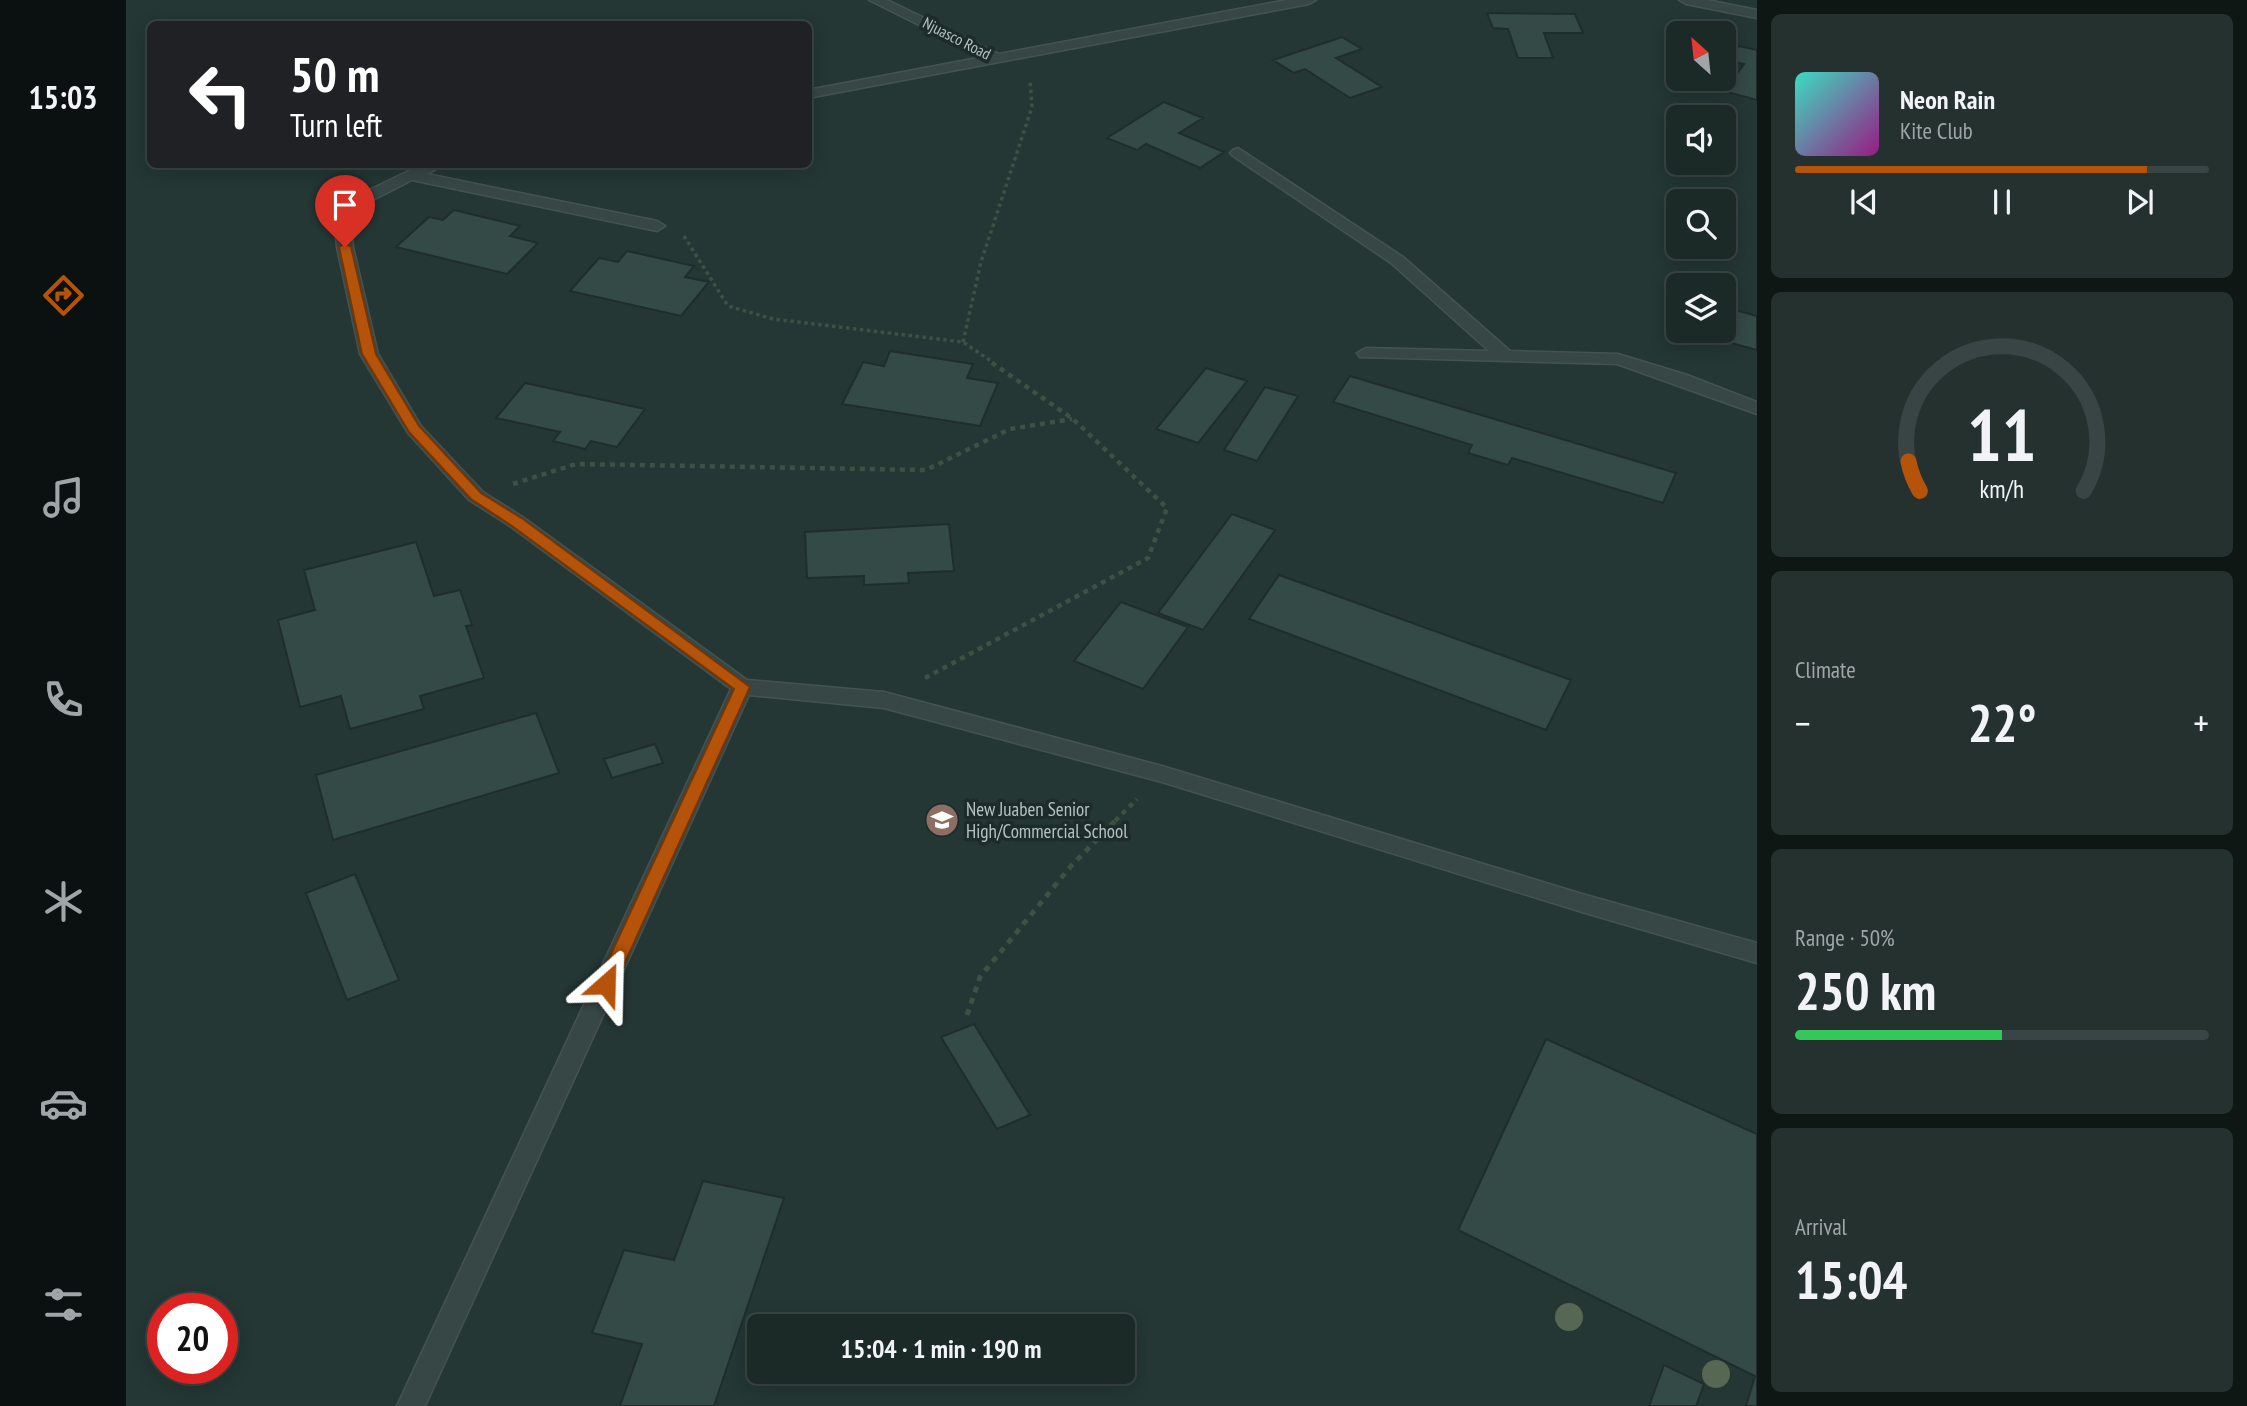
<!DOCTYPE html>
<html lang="en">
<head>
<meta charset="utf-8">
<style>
	body { margin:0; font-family:"PT Sans Narrow",sans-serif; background:#24312f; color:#f1f3f6; height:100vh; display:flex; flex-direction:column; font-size:26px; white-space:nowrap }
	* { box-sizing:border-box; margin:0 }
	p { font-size:23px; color:#a0a6a7 }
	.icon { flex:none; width:38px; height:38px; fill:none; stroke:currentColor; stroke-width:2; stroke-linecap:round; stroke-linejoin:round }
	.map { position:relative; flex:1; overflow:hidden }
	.panel { display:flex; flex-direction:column; gap:14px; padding:14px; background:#0f1715; width:490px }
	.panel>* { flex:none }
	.top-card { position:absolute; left:21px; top:21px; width:665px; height:147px; border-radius:10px; box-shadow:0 4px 18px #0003,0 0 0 2px #394544; background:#202124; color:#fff; overflow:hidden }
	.needle { width:46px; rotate:333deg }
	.controls { position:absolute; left:1540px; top:21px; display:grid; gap:14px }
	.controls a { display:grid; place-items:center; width:70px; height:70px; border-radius:10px; background:#1b2927; box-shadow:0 4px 18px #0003,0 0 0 2px #394544; font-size:35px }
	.speed { position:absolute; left:21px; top:1293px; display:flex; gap:14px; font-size:35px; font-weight:700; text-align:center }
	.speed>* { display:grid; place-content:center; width:91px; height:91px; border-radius:50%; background:#1b2927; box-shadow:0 4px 18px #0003,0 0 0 2px #394544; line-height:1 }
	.speed .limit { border:10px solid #d22; background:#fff; color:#111 }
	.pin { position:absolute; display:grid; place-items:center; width:60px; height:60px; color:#fff; margin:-72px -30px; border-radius:50% 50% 50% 0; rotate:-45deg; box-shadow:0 0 7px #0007 }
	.pin .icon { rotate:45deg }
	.me { position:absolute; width:77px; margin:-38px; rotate:25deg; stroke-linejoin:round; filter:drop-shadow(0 0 5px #0008) }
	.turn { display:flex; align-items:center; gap:24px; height:147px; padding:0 28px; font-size:32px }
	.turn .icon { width:91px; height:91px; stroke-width:2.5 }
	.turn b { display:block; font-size:49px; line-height:60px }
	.big { font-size:52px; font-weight:800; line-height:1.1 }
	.panel .widget { flex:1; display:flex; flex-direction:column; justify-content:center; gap:10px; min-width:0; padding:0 24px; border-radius:10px; background:#24312f }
	.panel .dial { align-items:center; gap:0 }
	.dial svg { height:182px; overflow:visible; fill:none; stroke:#394544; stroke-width:7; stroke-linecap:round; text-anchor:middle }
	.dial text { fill:#f1f3f6; stroke:none }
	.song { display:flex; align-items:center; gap:21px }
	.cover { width:84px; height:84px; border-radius:10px; background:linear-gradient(135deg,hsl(170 70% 55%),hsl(310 70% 35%)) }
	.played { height:7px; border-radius:4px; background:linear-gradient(90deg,#b45309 85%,#394544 85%) }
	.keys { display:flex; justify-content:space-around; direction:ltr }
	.heat { display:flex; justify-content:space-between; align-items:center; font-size:38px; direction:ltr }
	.charge { height:10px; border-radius:5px; background:linear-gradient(90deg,#34c759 50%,#394544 0) }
	.trip { position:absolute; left:621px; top:1314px; width:388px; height:70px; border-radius:10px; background:#1b2927; box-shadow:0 4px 18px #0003,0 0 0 2px #394544; font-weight:800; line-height:70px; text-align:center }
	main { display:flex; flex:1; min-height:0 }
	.dock { display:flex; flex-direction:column; width:126px; justify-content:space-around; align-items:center; background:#0b1010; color:#a0a6a7 }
	.dock .icon { width:49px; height:49px }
	.dock .active { color:#b45309 }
	.dock b { font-size:32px; color:#f1f3f6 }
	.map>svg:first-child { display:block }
	.building { fill:#344a47; stroke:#1f2e2c; stroke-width:2 }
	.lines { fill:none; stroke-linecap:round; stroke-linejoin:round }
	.service-casing { stroke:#445352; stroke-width:3 }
	.path-far2 { stroke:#3f5045; stroke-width:3.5; stroke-dasharray:3.5 3.5; stroke-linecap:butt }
	.path-far1 { stroke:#3f5045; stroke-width:4.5; stroke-dasharray:5 5; stroke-linecap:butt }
	.path { stroke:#3f5045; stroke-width:5; stroke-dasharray:6 6; stroke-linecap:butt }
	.service { fill:#374746; fill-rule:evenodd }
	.tree { fill:#566853 }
	.route { fill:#b45309; stroke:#753606; stroke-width:2 }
	.labels { text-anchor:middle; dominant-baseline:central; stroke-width:7; stroke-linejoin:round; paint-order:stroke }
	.far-street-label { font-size:16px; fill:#b2c3c2; stroke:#1d2c2a }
	.poi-label { font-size:19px; fill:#b2c3c2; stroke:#1d2c2a; text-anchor:start }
</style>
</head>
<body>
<main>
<nav class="dock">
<b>15:03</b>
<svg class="icon active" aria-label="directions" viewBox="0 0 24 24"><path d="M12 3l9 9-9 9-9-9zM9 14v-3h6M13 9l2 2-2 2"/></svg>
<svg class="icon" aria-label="music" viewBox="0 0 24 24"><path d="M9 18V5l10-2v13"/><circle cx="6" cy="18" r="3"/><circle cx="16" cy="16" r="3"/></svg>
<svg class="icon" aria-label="phone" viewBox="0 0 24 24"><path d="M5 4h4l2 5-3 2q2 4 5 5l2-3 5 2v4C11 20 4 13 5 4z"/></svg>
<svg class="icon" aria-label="climate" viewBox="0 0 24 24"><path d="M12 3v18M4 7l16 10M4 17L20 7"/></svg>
<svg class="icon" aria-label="car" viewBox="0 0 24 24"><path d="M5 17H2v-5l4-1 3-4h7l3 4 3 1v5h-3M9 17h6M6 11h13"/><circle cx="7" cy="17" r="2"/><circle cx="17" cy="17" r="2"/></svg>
<svg class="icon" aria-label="filters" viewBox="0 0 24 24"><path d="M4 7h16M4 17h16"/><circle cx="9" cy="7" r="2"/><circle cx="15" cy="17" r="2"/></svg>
</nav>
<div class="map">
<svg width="1631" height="1406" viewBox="0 0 1631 1406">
	<rect width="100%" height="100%" fill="#243734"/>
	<path class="building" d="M1361,13L1449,14L1457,33H1418L1427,58H1392L1382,29L1367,28Z
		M1216,37L1236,49L1210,58L1256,87L1224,98L1179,69L1168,73L1147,60Z
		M1613,46L1631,50V100L1598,91L1618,64L1602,60Z
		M1038,102L1077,118L1053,133L1098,152L1074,168L1020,144L1011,150L981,138Z
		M328,210L394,226L384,236L412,243L381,274L270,247L303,217L317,220Z
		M501,251L568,266L559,277L583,282L555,316L444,291L473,258L492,262Z
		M1598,307L1631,316V350L1561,331H1598Z
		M764,351L847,364L841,378L872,383L854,426L716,404L737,362L758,366Z
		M1080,368L1121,381L1072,443L1030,429Z
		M1224,376L1550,473L1537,503L1386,458L1382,465L1342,453L1346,445L1207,402Z
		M399,383L519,409L491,447L465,441L459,449L427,441L434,432L370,418Z
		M1139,387L1172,396L1131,461L1098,450Z
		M1106,514L1149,530L1077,630L1032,613Z
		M823,524L828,571L782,573L783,583L738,585V576L681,578L679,532Z
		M290,542L308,596L334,590L346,625L340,626L358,678L294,696L298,709L224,729L215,696L174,707L152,620L189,610L178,570Z
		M1153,575L1445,680L1420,730L1123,619Z
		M995,602L1062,627L1017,689L948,661Z
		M410,713L433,773L207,840L190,775Z
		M529,744L537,763L486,778L478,759Z
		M229,874L273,980L221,1000L180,893Z
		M848,1024L904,1115L871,1129L815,1037Z
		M1420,1039L1631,1134V1406H1620L1629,1376L1332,1230Z
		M577,1181L658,1198L588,1406H494L516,1344L466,1333L498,1250L548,1260Z
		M1538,1365L1578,1384L1570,1406H1523Z"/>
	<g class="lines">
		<defs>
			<path id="service" d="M743,0H761L873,54L1161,0H1190L1183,4L682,98V90L857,57Z
				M1553,0H1581L1631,10V18L1560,4Z
				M1112,148L1277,257L1384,351L1492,354L1561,375L1631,402V414L1491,364L1234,357L1231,353L1240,348L1363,351L1265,263L1107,156L1104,153L1107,150Z
				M297,164H320L301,174L531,221L539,226L531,231L286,180L245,201L225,225L227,247L252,354L295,426L357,492L398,518L621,680L758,692L1036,766L1456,894L1631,943V963L1456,912L1036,782L758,708L623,695L299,1406H271L605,689L384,526L343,500L282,433L234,354L211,247L209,224L233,195Z"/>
		</defs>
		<use href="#service" class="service-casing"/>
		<path class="path-far2" d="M558,236L602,306L647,319L837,342L865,361
			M837,342L855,262L906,107L904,79"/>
		<path class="path-far1" d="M387,484L450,464L800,470L884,429L946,419
			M799,678L1022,558L1041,508L947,419L862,360
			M989,821L1011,799"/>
		<path class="path" d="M841,1015L854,977L945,866L991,819"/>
		<use href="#service" class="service"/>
	</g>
	<g class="tree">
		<circle cx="1443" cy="1317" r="14"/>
		<circle cx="1590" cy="1374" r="14"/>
	</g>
	<path class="route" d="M219,243L225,247L250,354L293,426L355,493L397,519L624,687L487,989L480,991L474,989L471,984L608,689L386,526L345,499L283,432L236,354L213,247Z"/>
	<defs>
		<symbol id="school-disc" viewBox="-11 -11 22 22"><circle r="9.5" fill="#8d6e63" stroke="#1d2c2a"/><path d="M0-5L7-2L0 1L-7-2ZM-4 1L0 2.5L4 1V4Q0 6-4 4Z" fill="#fff"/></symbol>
	</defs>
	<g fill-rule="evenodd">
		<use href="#school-disc" x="797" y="801" width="38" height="38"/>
	</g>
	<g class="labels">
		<g class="far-street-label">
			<text transform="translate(831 38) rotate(27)">Njuasco Road</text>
		</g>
		<g class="poi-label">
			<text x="840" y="809">New Juaben Senior<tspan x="840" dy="22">High/Commercial School</tspan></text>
		</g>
	</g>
</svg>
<div class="controls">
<a><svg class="needle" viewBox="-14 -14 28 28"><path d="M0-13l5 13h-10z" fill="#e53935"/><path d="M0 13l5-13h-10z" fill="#a0a6a7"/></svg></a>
<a><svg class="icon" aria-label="sound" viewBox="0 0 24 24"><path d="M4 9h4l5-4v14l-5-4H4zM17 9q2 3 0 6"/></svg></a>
<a><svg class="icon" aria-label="search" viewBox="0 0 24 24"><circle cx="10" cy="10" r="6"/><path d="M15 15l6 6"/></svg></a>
<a><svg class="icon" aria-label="layers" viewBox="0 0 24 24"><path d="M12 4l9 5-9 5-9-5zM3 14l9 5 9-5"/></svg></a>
</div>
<div class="speed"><div class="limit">20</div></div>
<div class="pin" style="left:219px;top:247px;background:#d93025"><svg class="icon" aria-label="arrive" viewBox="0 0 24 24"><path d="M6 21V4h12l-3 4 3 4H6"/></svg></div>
<svg class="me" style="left:480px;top:984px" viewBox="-20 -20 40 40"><path d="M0-17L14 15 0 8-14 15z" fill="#b45309" stroke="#fff" stroke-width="4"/></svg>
<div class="trip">15:04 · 1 min · 190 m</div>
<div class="top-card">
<div class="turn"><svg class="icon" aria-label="left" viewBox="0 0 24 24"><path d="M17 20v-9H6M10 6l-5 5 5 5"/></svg><div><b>50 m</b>Turn left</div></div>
</div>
</div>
<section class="panel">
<div class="widget">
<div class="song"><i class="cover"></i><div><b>Neon Rain</b><p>Kite Club</p></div></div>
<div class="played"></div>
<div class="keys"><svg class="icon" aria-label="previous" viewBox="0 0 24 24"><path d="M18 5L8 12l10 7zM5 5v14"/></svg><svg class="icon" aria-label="pause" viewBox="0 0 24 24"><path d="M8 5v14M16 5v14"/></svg><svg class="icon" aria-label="next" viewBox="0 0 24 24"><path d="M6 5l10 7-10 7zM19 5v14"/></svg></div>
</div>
<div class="widget dial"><svg viewBox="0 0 100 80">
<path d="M14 69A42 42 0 1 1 86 69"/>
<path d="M14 69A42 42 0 0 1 9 56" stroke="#b45309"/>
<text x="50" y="56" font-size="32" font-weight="700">11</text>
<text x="50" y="72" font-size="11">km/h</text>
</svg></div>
<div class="widget"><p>Climate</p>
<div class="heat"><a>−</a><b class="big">22°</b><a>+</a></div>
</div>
<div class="widget"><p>Range · 50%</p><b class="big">250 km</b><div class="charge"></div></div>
<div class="widget"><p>Arrival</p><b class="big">15:04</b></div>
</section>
</main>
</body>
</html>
